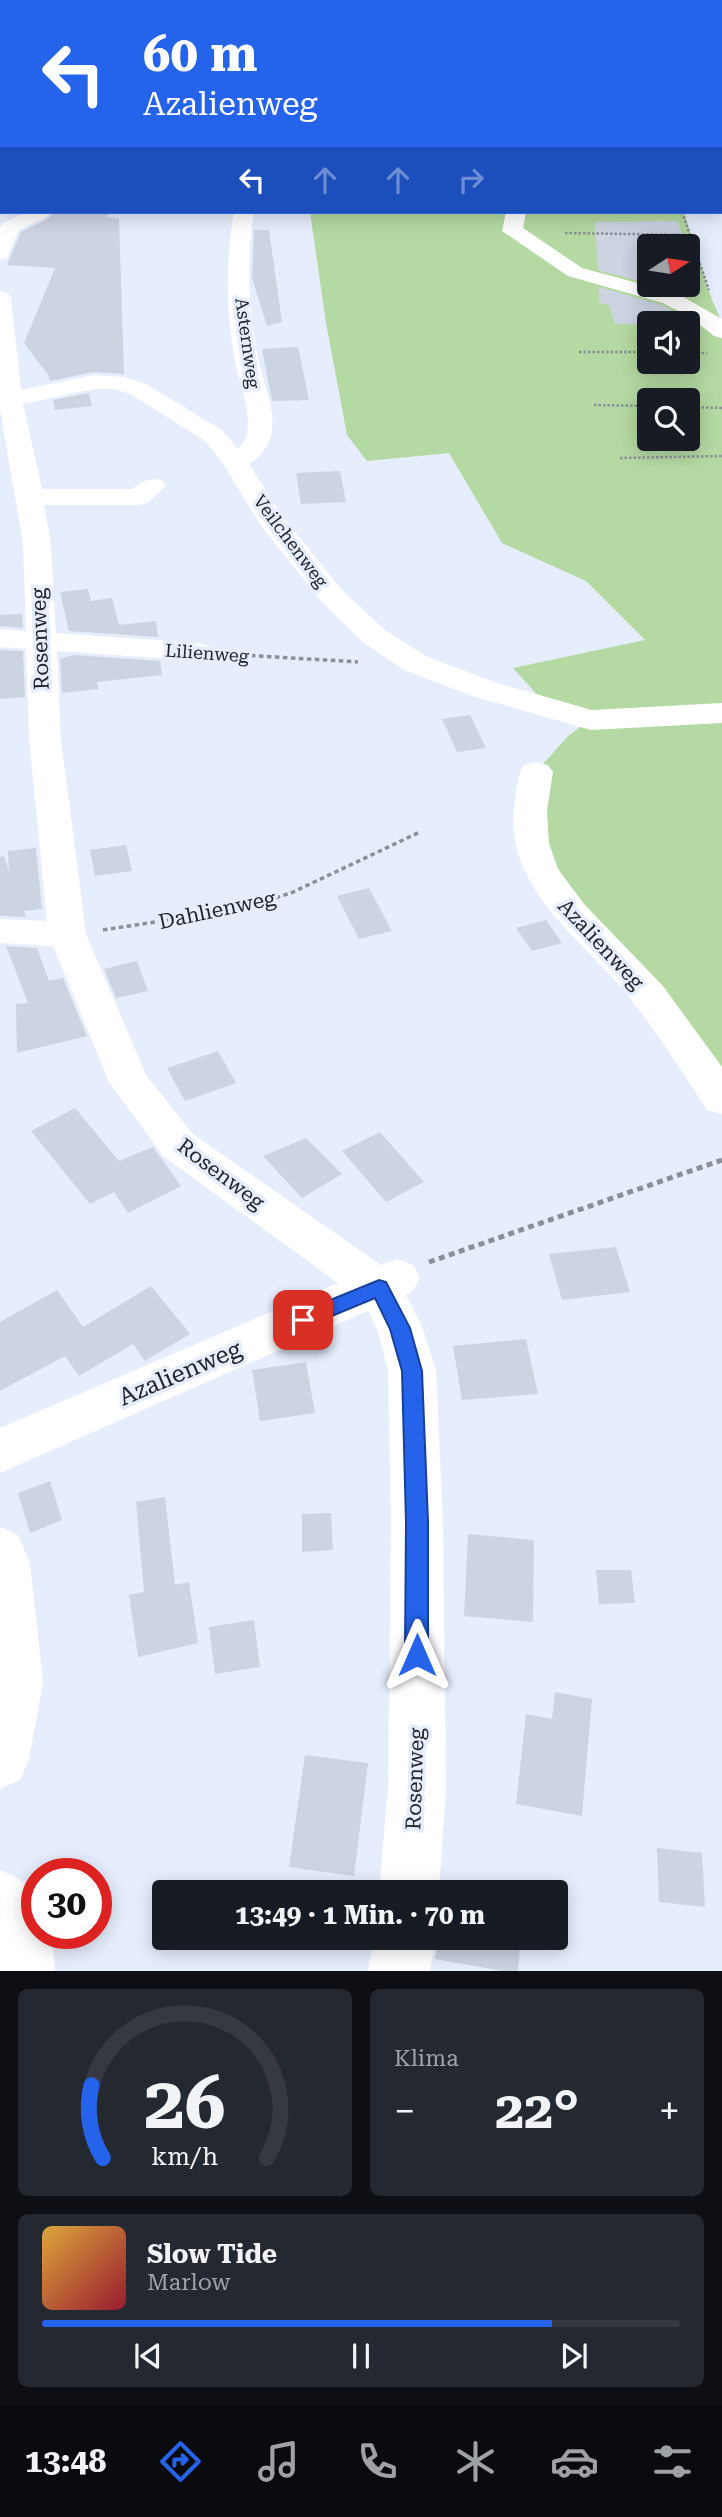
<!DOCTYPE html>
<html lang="de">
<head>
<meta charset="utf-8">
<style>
	body { margin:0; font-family:"Roboto Serif",serif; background:#242831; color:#f1f3f6; height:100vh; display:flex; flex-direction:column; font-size:26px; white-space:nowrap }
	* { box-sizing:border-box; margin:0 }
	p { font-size:23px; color:#9ea1a6 }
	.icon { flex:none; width:38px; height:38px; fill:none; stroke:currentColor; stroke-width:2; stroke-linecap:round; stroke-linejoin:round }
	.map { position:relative; height:1971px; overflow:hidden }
	.sheet { display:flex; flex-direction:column; gap:18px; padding:18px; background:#0d0f14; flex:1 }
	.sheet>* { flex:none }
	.hud { position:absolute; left:0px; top:0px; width:723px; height:214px; box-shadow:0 4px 18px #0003; background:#2563eb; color:#fff; overflow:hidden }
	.needle { width:46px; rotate:78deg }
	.fabs { position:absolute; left:637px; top:234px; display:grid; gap:14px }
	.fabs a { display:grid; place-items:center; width:63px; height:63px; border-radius:7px; background:#171b24; box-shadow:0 4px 18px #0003; font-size:35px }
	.speed { position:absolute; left:21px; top:1858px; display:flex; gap:14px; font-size:35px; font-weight:700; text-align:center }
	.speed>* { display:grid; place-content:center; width:91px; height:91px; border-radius:50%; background:#171b24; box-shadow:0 4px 18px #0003; line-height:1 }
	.speed .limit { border:10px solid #d22; background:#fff; color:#111 }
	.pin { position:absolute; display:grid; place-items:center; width:60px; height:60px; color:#fff; margin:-30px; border-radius:14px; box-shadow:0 4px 10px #0006 }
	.me { position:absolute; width:77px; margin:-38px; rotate:0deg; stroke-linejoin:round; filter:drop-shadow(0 0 5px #0008) }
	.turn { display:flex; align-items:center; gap:24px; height:147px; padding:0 28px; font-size:32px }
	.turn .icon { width:91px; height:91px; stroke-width:2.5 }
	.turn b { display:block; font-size:49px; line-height:60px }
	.lanes { display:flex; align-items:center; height:66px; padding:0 28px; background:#0003; justify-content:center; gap:35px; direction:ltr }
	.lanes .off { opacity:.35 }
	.big { font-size:52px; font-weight:700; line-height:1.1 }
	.sheet .tile { flex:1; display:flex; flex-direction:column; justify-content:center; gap:10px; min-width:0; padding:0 24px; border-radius:10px; background:#242831 }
	.sheet .dial { align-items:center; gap:0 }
	.dial svg { height:182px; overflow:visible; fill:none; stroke:#363941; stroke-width:7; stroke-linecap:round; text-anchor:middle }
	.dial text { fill:#f1f3f6; stroke:none }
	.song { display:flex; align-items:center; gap:21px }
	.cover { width:84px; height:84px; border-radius:10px; background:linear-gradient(135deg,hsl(40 70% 55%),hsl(350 70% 35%)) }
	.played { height:7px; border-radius:4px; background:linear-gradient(90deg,#2563eb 80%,#363941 80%) }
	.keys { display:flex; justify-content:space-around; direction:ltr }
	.heat { display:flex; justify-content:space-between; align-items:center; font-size:38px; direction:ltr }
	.sheet .tiles { flex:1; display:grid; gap:18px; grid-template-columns:1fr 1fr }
	.tile:last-child { grid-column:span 2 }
	.trip { position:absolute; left:152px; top:1880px; width:416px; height:70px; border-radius:7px; background:#171b24; box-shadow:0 4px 18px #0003; font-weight:700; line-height:70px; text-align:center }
	.tabs { display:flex; height:112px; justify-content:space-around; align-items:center; background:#090b0e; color:#9ea1a6 }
	.tabs .icon { width:49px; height:49px }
	.tabs .active { color:#2563eb }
	.tabs b { font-size:32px; color:#f1f3f6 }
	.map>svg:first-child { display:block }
	.green { fill:#b4d9a2; fill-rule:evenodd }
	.building { fill:#ccd3e1 }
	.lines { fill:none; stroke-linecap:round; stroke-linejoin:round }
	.path-far2 { stroke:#8a8f99; stroke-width:2.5; stroke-dasharray:2.5 2; stroke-linecap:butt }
	.path-far1 { stroke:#8a8f99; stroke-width:3.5; stroke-dasharray:4.5 3.5; stroke-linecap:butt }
	.path { stroke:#8a8f99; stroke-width:5; stroke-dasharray:6 4.5; stroke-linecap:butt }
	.minor { fill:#fff; fill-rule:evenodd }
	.route { fill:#2563eb; stroke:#184099; stroke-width:2 }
	.labels { text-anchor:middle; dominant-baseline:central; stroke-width:7; stroke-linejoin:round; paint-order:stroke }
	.far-street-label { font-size:18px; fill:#22252a; stroke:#e6edfc }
	.street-label { font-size:21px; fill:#22252a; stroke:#e6edfc }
	.near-street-label { font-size:24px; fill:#22252a; stroke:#e6edfc }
</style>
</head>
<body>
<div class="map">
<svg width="722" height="1971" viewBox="0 0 722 1971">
	<rect width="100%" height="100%" fill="#e6edfc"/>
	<path class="green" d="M310,212H684L712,300L722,322V1099L534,860L536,772L568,736L590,720L550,709L513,668L645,640L586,581L502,543L449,453L367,461L347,435L326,323ZM649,247H688V285H649ZM649,324H688V362H649ZM649,401H688V439H649Z"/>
	<path class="building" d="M54,212H113L105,217L119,219L124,374L93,372L50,381L49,376L24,343L55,268L7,265L21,232L49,218Z
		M677,221L687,247H649V284L598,270L595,222Z
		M254,230H269L282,322L267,326L252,278Z
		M599,287L662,305L682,316L684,324H615L608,304L599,303Z
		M298,347L309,400L272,401L262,349Z
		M89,393L92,406L55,410L53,400Z
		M340,471L346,502L301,504L296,473Z
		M88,589L91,601L112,598L119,625L156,621L158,637L69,631L60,592Z
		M22,614L23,628L0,626V615Z
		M0,650L23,651L25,697L0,699Z
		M74,655L160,661L162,675L97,682L98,689L62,693L60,659Z
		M470,715L486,748L457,752L442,719Z
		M126,845L132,871L95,876L90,850Z
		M36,848L42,909L24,911L26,917L0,916V857L4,856L9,871L8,851Z
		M369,888L392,931L359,939L337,896Z
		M546,920L562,943L532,951L516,928Z
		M6,946L37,948L49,981L63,978L87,1036L17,1053L16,1004L28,1003Z
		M137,961L148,991L116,998L104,969Z
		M218,1051L236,1083L185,1101L167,1068Z
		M75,1108L119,1161L153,1147L181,1186L128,1213L114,1192L90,1204L31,1131Z
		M380,1132L424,1182L386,1202L342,1151Z
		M306,1138L342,1174L302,1198L263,1156Z
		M616,1247L630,1292L562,1300L549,1254Z
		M151,1286L190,1334L145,1361L133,1344L79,1376L65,1356L0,1391V1322L57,1290L83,1327Z
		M526,1339L538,1394L462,1400L453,1346Z
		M306,1362L315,1413L260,1421L252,1370Z
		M50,1481L62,1520L30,1533L18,1493Z
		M165,1497L175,1585L189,1582L198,1643L138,1657L129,1595L144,1592L136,1502Z
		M331,1513L333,1550L302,1552V1514Z
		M468,1534L534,1540L533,1622L464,1616Z
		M596,1570H631L635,1603L599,1604Z
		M254,1620L260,1667L215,1674L209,1627Z
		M555,1692L592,1699L582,1816L516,1804L526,1714L552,1719Z
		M305,1755L368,1763L354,1876L289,1867Z
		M657,1848L702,1853L705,1907L659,1902Z
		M439,1937H521L518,1971H502L435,1959Z"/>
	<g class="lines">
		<path class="path-far2" d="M682,212L709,290
			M565,233L690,235
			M642,329L647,352
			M579,352H649
			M688,353H707
			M594,405L649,406
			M688,407L722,408
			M620,458L722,456"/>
		<path class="path-far1" d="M227,654L358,662
			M103,930L239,909L291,893L420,832"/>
		<path class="path" d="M429,1262L722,1160"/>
		<path class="minor" d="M442,0H458L441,2Z
			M592,0H607L608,2H593Z
			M710,0H722V5L721,2Z
			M0,146H2V156H0Z
			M721,198H722V210H721Z
			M26,212H51L48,216L19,230L7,258L0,260V227L3,223Z
			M234,212H254C246,262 248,312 259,362C263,384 275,406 272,430C271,445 261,456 249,464L282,516L342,590L386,631L426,656L494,682L592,710L722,703V723L591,730L472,696L404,670L364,643L322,602L261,526L224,465L205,441L130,394L114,389H94L23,404L42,489H132C143,481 149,477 162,480L166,486L147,503L138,505H44L51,544L56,633L199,643L210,646L214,652L210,658L199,661L57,651L61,739L86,934L146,1075L193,1134L381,1265L397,1259L413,1265L420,1278L413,1291L406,1295L423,1329L436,1371L443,1522L446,1788L439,1892H379L388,1788L391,1522L388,1371L377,1329L368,1311L0,1473V1428L338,1283L163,1156L109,1082L53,946L0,943V919L47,921L29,739L26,649L0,647V629L26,631L23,544L0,409V291L8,293L11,298L21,390L94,375L124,377L146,384L223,431L238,449C247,440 248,431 248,420C247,400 239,381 235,362C226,312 225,262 234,212Z
			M506,212H526L523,228L582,268L678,294L722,319V338L714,336L690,317L663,303L568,276L502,231Z
			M536,762L548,765L553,772L547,811L549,843L558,869L584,904L663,986L722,1067V1114L707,1110C681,1070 655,1029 625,992C577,934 501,885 515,801C517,788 517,775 524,765Z
			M0,1527L18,1535L30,1563L43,1682L29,1760L20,1780L0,1789Z
			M0,1870C39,1886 37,1895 37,1934H52L55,1971H0Z
			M374,1937H436L430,1971H368Z"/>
	</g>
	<path class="route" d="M379,1280L386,1282L410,1328L422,1371L428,1522V1655L425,1663L417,1666L409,1663L405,1655L406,1522L402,1371L390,1329L375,1298L303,1328L296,1326L294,1320L296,1314Z"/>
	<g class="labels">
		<g class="far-street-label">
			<text transform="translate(248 343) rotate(82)">Asternweg</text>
			<text transform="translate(291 541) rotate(53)">Veilchenweg</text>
			<text transform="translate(207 653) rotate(4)">Lilienweg</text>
		</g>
		<g class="street-label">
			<text transform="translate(40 639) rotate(-92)">Rosenweg</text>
			<text transform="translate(217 910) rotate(-12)">Dahlienweg</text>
			<text transform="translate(601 944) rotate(47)">Azalienweg</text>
			<text transform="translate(221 1174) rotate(37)">Rosenweg</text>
			<text transform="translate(415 1779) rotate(-88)">Rosenweg</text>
		</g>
		<g class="near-street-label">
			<text transform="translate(180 1373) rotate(-23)">Azalienweg</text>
		</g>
	</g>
</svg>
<div class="fabs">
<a><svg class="needle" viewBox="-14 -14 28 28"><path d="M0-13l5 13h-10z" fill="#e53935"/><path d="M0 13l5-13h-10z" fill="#9ea1a6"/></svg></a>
<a><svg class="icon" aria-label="sound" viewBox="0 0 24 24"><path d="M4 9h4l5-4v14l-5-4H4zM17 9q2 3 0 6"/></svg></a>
<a><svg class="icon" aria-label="search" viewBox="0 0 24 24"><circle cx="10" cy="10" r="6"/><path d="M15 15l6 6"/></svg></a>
</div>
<div class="speed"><div class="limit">30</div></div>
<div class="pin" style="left:303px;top:1320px;background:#d93025"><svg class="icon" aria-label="arrive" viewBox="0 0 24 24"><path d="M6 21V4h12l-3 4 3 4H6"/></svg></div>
<svg class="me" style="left:417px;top:1655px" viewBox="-20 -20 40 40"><path d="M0-17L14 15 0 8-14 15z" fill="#2563eb" stroke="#fff" stroke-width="4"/></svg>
<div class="trip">13:49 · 1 Min. · 70 m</div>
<div class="hud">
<div class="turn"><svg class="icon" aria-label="left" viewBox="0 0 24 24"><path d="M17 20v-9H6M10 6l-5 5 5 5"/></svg><div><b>60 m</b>Azalienweg</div></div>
<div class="lanes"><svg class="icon" aria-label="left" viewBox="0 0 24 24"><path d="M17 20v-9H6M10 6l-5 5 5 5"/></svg><svg class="icon off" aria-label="ahead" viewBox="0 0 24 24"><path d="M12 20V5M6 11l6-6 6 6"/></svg><svg class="icon off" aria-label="ahead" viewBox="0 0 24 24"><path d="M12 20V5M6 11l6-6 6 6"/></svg><svg class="icon off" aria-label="right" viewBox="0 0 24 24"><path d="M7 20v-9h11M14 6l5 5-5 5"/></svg></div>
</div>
</div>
<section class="sheet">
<div class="tiles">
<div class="tile dial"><svg viewBox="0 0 100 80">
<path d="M14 69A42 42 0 1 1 86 69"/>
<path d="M14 69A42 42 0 0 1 9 37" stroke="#2563eb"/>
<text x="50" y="56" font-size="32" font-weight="700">26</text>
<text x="50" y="72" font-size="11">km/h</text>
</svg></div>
<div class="tile"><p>Klima</p>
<div class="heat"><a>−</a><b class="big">22°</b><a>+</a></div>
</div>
<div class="tile">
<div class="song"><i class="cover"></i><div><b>Slow Tide</b><p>Marlow</p></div></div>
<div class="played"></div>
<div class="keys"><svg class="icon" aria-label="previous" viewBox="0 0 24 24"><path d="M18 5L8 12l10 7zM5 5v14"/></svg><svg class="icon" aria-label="pause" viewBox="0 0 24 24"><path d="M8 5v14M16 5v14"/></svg><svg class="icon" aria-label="next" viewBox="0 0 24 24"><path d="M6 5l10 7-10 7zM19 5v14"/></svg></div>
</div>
</div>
</section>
<nav class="tabs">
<b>13:48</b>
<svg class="icon active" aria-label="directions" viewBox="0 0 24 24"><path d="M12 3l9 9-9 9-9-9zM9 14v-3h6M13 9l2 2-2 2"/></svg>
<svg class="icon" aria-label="music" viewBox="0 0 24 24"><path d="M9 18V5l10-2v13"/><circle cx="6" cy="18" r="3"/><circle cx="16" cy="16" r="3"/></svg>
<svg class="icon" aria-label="phone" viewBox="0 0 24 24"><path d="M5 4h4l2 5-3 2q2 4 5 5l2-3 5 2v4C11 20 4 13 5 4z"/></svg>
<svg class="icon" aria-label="climate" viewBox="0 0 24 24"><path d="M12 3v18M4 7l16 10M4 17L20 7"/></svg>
<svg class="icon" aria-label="car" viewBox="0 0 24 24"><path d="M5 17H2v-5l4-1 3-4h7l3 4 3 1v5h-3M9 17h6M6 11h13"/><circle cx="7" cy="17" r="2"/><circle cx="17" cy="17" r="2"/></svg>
<svg class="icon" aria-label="filters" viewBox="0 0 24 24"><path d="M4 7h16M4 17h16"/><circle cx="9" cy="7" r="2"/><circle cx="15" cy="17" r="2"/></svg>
</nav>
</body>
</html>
